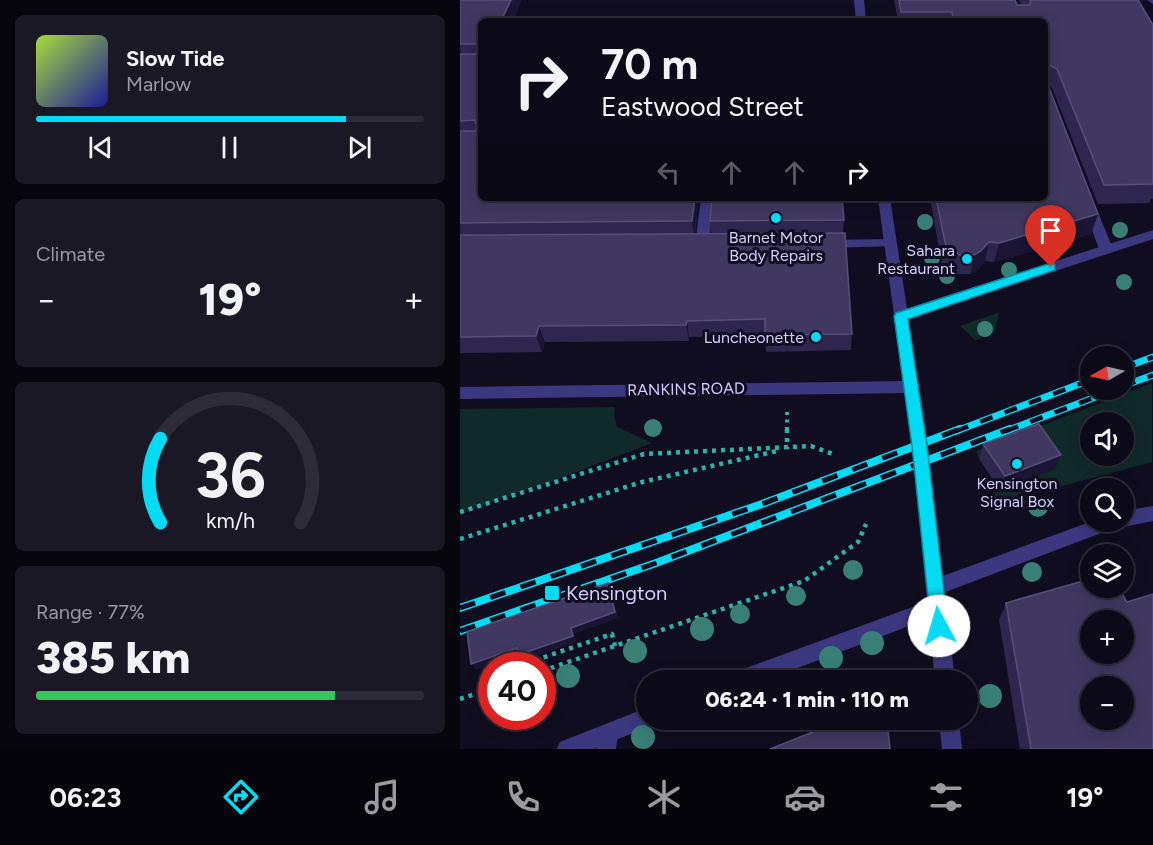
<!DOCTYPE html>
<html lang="en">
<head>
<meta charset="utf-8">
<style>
	body { margin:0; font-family:Figtree,sans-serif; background:#1a1825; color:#f1f3f6; height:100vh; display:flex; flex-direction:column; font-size:22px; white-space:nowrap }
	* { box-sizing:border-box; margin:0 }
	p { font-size:20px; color:#9a9aa2 }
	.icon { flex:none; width:33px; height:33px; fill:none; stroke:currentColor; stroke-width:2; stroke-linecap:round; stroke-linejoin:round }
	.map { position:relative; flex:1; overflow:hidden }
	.side { display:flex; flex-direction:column; gap:15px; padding:15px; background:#07060d; width:460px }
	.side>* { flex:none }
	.hud { position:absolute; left:18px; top:18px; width:570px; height:183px; border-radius:9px; box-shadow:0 3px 15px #0003,0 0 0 2px #2c2b37; background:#0c0a18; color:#f1f3f6; overflow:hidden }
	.needle { width:39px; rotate:261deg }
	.controls { position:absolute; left:620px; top:346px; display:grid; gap:12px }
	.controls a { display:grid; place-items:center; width:54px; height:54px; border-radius:50%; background:#0c0a18; box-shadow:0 3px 15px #0003,0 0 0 2px #2c2b37; font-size:30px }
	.speed { position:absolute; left:18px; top:652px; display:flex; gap:12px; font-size:30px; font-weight:700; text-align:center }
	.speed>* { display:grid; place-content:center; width:78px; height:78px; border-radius:50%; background:#0c0a18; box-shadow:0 3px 15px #0003,0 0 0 2px #2c2b37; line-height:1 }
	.speed .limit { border:9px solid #d22; background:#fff; color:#111 }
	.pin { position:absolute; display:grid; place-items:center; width:51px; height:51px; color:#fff; margin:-62px -26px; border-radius:50% 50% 50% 0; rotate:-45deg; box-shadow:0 0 6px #0007 }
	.pin .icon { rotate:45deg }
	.me { position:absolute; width:66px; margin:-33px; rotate:354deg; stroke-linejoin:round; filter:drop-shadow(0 0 4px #0008) }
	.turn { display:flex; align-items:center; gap:21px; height:126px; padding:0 24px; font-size:27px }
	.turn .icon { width:78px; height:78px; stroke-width:2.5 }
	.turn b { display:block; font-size:42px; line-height:51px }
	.lanes { display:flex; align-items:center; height:57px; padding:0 24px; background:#0003; justify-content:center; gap:30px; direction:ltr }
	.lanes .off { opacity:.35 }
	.big { font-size:45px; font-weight:800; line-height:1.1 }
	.side .widget { flex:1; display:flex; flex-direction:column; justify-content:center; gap:9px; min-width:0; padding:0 21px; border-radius:9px; background:#1a1825 }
	.side .dial { align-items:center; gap:0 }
	.dial svg { height:156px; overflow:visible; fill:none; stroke:#2c2b37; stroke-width:7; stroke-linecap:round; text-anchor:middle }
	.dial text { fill:#f1f3f6; stroke:none }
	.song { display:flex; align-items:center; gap:18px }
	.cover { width:72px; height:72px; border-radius:9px; background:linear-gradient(135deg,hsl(80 70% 55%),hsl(240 70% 35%)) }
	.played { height:6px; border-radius:3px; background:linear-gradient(90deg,#03dbf5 80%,#2c2b37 80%) }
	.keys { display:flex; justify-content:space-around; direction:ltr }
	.heat { display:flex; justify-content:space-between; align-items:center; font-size:33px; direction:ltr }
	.charge { height:9px; border-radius:4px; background:linear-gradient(90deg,#34c759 77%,#2c2b37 0) }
	.trip { position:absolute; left:176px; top:670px; width:342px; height:60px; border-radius:30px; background:#0c0a18; box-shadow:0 3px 15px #0003,0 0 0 2px #2c2b37; font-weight:800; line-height:60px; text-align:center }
	.tabs { display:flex; height:96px; justify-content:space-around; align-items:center; background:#05040a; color:#9a9aa2 }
	.tabs .icon { width:42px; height:42px }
	.tabs .on { color:#03dbf5 }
	.tabs b { font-size:27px; color:#f1f3f6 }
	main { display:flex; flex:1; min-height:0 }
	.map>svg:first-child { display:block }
	.green { fill:#102a29; fill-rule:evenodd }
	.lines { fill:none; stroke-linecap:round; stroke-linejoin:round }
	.path-far1 { stroke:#2fb0a9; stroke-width:4; stroke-dasharray:3 4.5; stroke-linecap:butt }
	.path { stroke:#2fb0a9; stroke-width:4.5; stroke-dasharray:4 5; stroke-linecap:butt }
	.service { fill:#3c387f; fill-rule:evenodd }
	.minor { fill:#3c387f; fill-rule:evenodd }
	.tertiary { fill:#3c387f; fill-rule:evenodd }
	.rail-far1-casing { stroke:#03dbf5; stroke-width:7 }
	.rail-casing { stroke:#03dbf5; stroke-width:8 }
	.rail-far1 { stroke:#100d20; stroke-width:4.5; stroke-dasharray:13; stroke-linecap:butt }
	.rail { stroke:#100d20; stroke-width:5; stroke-dasharray:16; stroke-linecap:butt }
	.tree { fill:#397f76 }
	.wall { fill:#2e264e }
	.shaded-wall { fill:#1b1434 }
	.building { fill:#403861; stroke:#574f7a; stroke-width:1.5; fill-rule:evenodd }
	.route { fill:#03dbf5; stroke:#028e9f; stroke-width:1.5 }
	.poi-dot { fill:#03dbf5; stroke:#100d20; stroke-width:2 }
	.labels { text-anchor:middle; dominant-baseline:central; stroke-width:6; stroke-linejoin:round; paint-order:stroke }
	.poi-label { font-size:16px; fill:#d3cdfe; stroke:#100d20 }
	.street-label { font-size:16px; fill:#d3cdfe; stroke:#100d20 }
	.near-poi-label { font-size:20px; fill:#d3cdfe; stroke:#100d20; text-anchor:start }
</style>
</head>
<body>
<main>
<section class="side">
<div class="widget">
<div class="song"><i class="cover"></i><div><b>Slow Tide</b><p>Marlow</p></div></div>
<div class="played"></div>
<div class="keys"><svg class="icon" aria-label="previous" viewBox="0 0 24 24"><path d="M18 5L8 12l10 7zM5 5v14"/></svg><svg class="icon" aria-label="pause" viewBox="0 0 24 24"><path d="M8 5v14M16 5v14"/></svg><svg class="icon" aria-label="next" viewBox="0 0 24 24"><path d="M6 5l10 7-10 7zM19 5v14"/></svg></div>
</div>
<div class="widget"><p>Climate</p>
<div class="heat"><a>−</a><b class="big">19°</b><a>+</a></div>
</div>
<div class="widget dial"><svg viewBox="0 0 100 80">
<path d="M14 69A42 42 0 1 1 86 69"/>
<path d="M14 69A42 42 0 0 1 14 26" stroke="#03dbf5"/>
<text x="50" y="56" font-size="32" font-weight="700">36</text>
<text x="50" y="72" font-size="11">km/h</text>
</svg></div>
<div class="widget"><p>Range · 77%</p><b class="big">385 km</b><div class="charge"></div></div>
</section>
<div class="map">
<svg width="693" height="749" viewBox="0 0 693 749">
	<rect width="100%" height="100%" fill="#100d20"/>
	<path class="green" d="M537,313L539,314L534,333L515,340L500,326Z
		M692,383V462L534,504V480L540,490L595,469L574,439L519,459L516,451ZM630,423H663V456H630Z
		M155,407L154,416L157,427L192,443L87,483L0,513V409Z"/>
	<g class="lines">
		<path class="path-far1" d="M327,412V431"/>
		<path class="path" d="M327,429V449
			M0,512L184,454L351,446L376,455
			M0,539L182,482L317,451
			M58,666L152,634L155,646
			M82,671L344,581L398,542L406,524
			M0,699L32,688"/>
		<path class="service" d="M241,198H253L249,245L242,249L235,245Z
			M629,201L635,205L653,249L651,252H641L639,249L623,205Z
			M430,239L436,243L435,246L366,248L360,244L366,240Z
			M148,724L155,727L158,734L156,749H136L141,727Z"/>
		<path class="minor" d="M687,0H693V4Z
			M693,230V239L446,320L441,321L434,316L436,312Z
			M451,381L456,383L459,387L456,391L451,393L0,399V387Z
			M693,506V521L663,527L658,525L657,527L475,596L469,593L466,587L469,581L630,522H663V511Z
			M477,598L484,601L486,607L484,613L303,681H268L271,674L278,671Z
			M186,708V720H195L193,725L133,749H97L100,742Z"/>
		<path class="tertiary" d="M394,0H404L406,21H396Z
			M418,198H430L468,446L495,681H475L452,446Z
			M479,720H499L502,749H482Z"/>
		<defs>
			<path id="rail-far1" d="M663,368L693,357
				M663,386L693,375
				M496,431L630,380
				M546,431L654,390"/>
			<path id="rail" d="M0,608L302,504L500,429
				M0,631L196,563L550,429"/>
		</defs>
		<use href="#rail-far1" class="rail-far1-casing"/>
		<use href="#rail" class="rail-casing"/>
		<use href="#rail-far1" class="rail-far1"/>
		<use href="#rail" class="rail"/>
	</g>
	<g class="tree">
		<circle cx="465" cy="222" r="8"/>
		<circle cx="660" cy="230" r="8"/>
		<circle cx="472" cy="258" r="8"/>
		<circle cx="549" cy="270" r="8"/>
		<circle cx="487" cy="276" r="8"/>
		<circle cx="664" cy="282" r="8"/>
		<circle cx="525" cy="329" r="8"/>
		<circle cx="193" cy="428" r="9"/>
		<circle cx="578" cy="507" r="10"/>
		<circle cx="393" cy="570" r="10"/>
		<circle cx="572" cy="572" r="10"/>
		<circle cx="336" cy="596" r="10"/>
		<circle cx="280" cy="614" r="10"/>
		<circle cx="242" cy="629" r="12"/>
		<circle cx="412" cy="643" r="12"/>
		<circle cx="175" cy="651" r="12"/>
		<circle cx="371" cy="658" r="12"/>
		<circle cx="108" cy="676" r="12"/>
		<circle cx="530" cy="696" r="12"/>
		<circle cx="183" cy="737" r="12"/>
	</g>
	<path class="wall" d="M0,0L21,21V198H239L235,234L251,233L250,221L384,220L383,233L392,334L391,350L306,352L305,336L229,337V341L85,342L82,352L0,353Z
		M434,0H555L557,5H561L559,0H678L693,25V199H691L689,203L638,204L592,88L588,86L638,214L631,234L534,262L525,261L517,271L510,274H496L482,266L470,198H585V21H438Z
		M523,444L595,469L540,490L519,459Z
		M546,603L693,749H560L539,620Z"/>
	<path class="shaded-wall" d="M51,0H62L53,21H41Z
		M235,198H239L234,238L232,221Z
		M638,214L631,234L534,262L539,243Z
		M529,242L525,261L517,271L510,274L514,255Z
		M227,321L229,337V341L226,325Z
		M79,326L85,342L82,352L76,336Z
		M601,455L595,469L540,490L545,476Z
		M148,583L151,590L158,618L114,634L116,642L63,661L58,655L111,628Z
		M57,648L61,654L16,670L11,664Z"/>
	<path class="building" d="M0,0H51L41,21H21V198H235L232,221L0,223V131H15L17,128L15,120L0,121V54H16L18,46L16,44H0Z
		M439,0H555L557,5H569L571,2L570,0H678L693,25V184L644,185L597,69L589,65L588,85L638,214L539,243L529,242L521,251L514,255H500L486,247L476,198H585V21H494L492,12H441Z
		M252,198H382L384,220L250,221Z
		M385,233L392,334L305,335V319L227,321L226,325L79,326L76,336L0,337V235Z
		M579,424L601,455L545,476L523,444Z
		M630,579V588H659L667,602L693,594V749H571L546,603ZM630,621H663V654H630ZM630,687H663V720H630Z
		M148,583L155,612L111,628L113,636L58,655L57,648L11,664L7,632Z
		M383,720H427L430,749H310Z"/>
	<path class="route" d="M591,263L595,264V270L448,319L467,446L488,626L485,631L479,634L473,631L471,626L452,446L434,316L436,313Z"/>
	<g class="poi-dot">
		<circle cx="316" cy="218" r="6"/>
		<circle cx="507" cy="259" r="6"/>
		<circle cx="356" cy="337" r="6"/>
		<circle cx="557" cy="464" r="6"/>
		<rect x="84" y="585" width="16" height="16" rx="3"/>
	</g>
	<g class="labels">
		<g class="poi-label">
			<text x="316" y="237">Barnet Motor<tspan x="316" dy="18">Body Repairs</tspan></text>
			<text x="495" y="250" text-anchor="end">Sahara<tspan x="495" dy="18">Restaurant</tspan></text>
			<text x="344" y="337" text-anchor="end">Luncheonette</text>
			<text x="557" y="483">Kensington<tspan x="557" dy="18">Signal Box</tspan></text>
		</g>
		<g class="street-label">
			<text transform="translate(226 389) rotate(-1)">RANKINS ROAD</text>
		</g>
		<g class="near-poi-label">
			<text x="106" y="593">Kensington</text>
		</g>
	</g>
</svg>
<div class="controls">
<a><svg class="needle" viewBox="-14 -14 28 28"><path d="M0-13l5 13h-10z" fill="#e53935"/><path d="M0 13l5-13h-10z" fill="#9a9aa2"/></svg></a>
<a><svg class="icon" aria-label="sound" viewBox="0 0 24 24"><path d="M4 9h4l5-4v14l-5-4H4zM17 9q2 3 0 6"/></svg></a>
<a><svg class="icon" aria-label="search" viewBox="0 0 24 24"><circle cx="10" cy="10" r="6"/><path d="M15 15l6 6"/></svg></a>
<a><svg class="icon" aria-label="layers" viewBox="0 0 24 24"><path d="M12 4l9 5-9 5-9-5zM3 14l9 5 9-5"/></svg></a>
<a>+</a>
<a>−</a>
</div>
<div class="speed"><div class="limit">40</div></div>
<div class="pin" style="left:591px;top:267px;background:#d93025"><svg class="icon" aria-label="arrive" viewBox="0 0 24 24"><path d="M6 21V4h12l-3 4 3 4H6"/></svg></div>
<svg class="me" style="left:479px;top:626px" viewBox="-20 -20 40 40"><circle r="19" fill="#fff"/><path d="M0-13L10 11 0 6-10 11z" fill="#03dbf5"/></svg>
<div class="trip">06:24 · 1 min · 110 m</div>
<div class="hud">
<div class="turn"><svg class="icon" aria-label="right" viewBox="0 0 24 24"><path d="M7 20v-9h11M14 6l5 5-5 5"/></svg><div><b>70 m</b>Eastwood Street</div></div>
<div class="lanes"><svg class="icon off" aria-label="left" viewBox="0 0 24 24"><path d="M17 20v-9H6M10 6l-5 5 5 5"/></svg><svg class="icon off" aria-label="ahead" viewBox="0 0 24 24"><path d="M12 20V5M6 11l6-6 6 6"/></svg><svg class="icon off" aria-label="ahead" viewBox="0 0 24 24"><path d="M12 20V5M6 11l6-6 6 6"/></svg><svg class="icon" aria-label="right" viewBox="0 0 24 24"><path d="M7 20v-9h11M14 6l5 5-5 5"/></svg></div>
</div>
</div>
</main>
<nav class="tabs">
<b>06:23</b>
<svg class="icon on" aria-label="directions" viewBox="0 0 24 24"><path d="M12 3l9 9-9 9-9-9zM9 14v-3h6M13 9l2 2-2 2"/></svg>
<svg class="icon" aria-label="music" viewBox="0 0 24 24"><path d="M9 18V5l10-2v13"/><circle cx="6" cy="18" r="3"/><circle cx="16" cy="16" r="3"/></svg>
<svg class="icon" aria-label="phone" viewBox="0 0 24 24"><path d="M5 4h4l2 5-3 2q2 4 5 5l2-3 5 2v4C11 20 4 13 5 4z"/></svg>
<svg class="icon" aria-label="climate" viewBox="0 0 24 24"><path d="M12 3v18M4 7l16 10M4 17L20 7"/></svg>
<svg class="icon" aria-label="car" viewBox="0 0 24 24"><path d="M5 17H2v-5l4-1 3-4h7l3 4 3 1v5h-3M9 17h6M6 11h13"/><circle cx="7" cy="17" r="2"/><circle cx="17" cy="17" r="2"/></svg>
<svg class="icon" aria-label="filters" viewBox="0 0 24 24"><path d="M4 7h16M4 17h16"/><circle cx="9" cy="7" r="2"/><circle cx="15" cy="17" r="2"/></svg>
<b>19°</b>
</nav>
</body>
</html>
